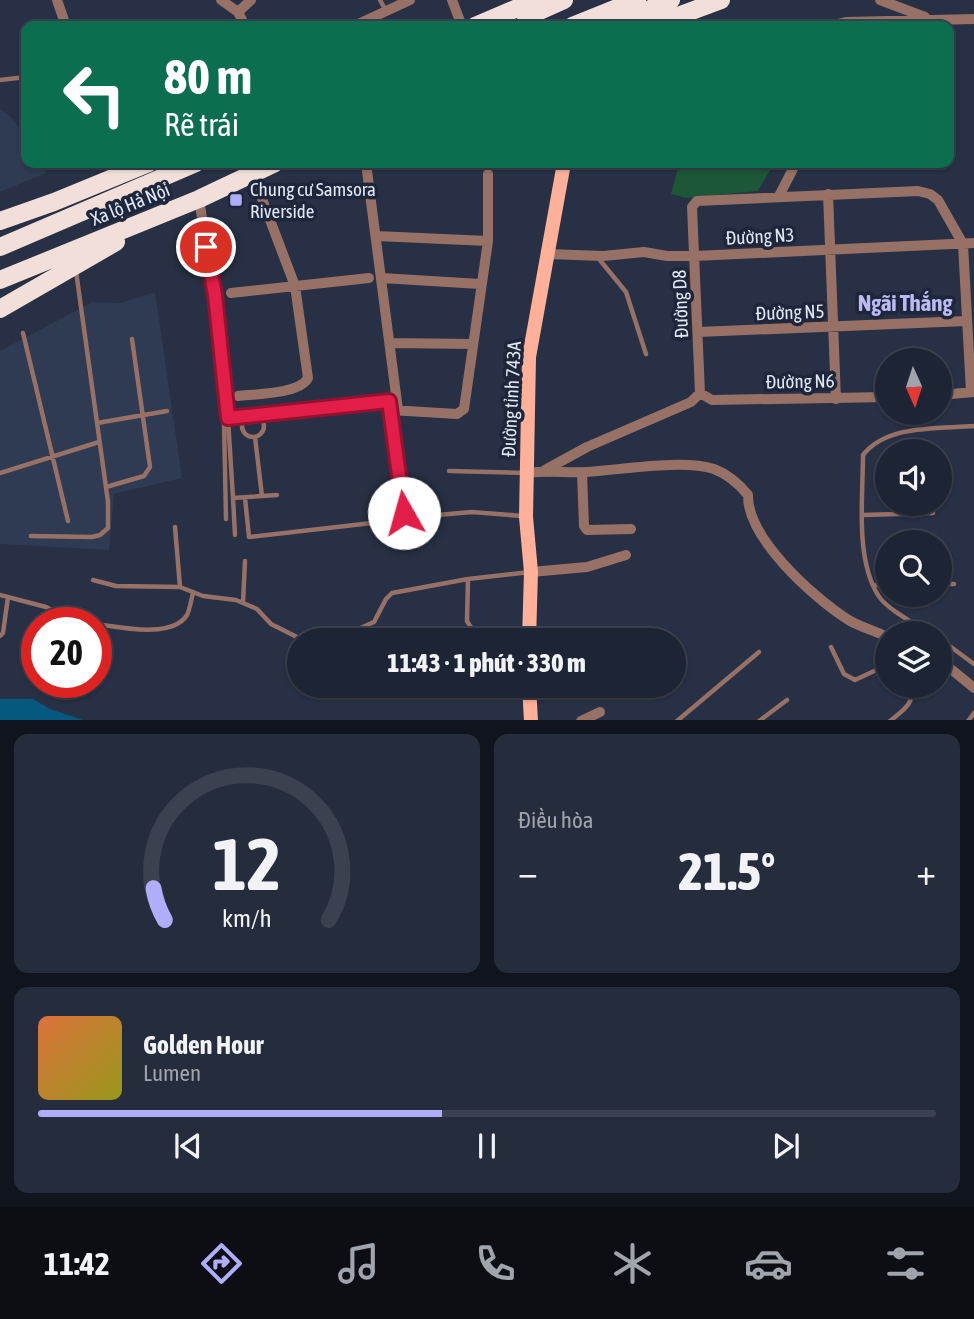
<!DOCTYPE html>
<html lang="vi">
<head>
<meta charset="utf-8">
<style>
	body { margin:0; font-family:"Asap Condensed",sans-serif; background:#252c3b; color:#f1f3f6; height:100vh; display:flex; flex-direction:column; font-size:26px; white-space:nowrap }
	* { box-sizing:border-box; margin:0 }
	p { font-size:23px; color:#a0a4ac }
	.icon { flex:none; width:38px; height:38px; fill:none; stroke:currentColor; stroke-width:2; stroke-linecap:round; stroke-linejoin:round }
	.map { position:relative; height:720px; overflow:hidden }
	.details { display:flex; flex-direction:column; gap:14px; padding:14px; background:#10141c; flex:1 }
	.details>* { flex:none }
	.top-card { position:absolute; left:21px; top:21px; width:933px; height:147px; border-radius:14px; box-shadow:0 2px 5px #0004,0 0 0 2px #3b414e; background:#0b6e4f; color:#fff; overflow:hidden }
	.needle { width:46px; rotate:177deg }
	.fabs { position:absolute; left:875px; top:348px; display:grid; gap:14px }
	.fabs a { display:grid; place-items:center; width:77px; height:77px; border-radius:50%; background:#1d2433; box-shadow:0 2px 5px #0004,0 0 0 2px #3b414e; font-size:35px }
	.speed { position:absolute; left:21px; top:607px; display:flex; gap:14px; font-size:35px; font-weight:700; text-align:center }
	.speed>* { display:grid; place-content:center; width:91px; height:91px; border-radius:50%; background:#1d2433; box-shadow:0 2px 5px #0004,0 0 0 2px #3b414e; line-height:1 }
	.speed .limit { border:10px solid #d22; background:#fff; color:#111 }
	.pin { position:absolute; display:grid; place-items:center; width:60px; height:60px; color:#fff; margin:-30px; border:4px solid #fff; border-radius:50%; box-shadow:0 2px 7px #0007 }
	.me { position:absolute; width:77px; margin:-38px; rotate:353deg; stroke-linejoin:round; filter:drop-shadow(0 0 5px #0008) }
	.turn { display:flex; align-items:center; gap:24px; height:147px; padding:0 28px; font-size:32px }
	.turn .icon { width:91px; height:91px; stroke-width:2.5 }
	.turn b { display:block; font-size:49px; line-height:60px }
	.big { font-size:52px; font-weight:800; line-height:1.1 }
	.details .card { flex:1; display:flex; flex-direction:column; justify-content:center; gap:10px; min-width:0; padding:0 24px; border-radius:14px; background:#252c3b }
	.details .dial { align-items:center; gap:0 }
	.dial svg { height:182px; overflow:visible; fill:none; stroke:#3b414e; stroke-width:7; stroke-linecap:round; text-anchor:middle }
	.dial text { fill:#f1f3f6; stroke:none }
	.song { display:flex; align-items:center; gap:21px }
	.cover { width:84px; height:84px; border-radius:10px; background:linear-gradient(135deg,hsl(20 70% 55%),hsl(60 70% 35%)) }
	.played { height:7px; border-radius:4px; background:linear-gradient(90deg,#b0aefa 45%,#3b414e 45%) }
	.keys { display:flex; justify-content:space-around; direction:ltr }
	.heat { display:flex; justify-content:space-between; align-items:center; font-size:38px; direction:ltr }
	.details .tiles { flex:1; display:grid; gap:14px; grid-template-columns:1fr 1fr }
	.card:last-child { grid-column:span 2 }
	.trip { position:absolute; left:287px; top:628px; width:399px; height:70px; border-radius:35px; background:#1d2433; box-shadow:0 2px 5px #0004,0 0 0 2px #3b414e; font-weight:800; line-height:70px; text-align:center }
	.tabs { display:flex; height:112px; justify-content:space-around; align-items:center; background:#0c0e14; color:#a0a4ac }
	.tabs .icon { width:49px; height:49px }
	.tabs .current { color:#b0aefa }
	.tabs b { font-size:32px; color:#f1f3f6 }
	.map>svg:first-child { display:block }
	.built { fill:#2f3a53 }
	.green { fill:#1c5737 }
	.water { fill:#05587e }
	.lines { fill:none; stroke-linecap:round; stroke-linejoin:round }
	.lane { stroke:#977165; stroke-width:4.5 }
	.street { stroke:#977165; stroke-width:10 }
	.primary { stroke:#feb098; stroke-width:14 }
	.highway { stroke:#f2dfd9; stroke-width:18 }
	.route-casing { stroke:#92132f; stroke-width:18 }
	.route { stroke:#e11d48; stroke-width:12 }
	.poi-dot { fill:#b0aefa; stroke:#1d263a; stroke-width:2.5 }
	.labels { text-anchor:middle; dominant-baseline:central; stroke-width:7; stroke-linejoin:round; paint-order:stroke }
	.poi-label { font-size:19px; fill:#e1e8f5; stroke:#1d263a; text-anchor:start }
	.street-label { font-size:19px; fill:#e1e8f5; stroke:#1d263a }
	.quarter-label { font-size:23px; font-weight:bold; fill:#bbbaf3; stroke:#1d263a }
</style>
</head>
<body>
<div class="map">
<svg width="974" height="721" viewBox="0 0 974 721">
	<rect width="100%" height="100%" fill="#273044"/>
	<path class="built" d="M0,109L11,117L23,135H26V163H42L46,173L0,192Z
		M155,292L182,478L114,494L109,550L0,544V351L92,302L121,303Z"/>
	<path class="green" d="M679,163H774L758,191L686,198L671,194Z"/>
	<path class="water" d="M0,699H33L50,709L83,720H0Z"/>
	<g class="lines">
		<path class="lane" d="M380,0L385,9
			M0,80L26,77
			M599,259L626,292L646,354
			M23,333L68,521
			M242 426a11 11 0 1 1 22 0a11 11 0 1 1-22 0Z
			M228,418L389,401L404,513L398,520L249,537L245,498
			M228,419L233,498L277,495
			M97,423L167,411
			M255,437L262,496
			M449,471L526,473
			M0,473L99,442
			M106,487L144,476L150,467L132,339
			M233,498L235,535
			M863,515L933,513
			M426,516L472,512L522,516
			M226,519L224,422L228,419
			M175,527L180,587
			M31,536L92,537L100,535L108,528V502L76,271
			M468,579L467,621L477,637
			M93,580L116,586L180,587L203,596L236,600L257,609L271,624L303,640
			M940,584H954
			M874,585H887
			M0,595L46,607L66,618L88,623
			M243,603L245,561
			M96,624C119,627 172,639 187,615C190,609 191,600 193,593
			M881,634L883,654L887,659
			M931,634C917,625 886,609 878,595C855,558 863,497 863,455C887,424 939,429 974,426
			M0,636L3,633L8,597
			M940,639L974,664
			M334,640L374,622L386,599L392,593L468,579L530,572
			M831,647L844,674L855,680L887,665
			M677,721L759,652
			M759,721L787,700
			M890,721C902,711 916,703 911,686
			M968,721L974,713"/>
		<path class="street" d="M57,0L66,26
			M221,0L238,12L245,26
			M452,0L462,26
			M880,0L925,17
			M238,12L251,0
			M354,26L410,0
			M829,26L846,22L974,19
			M366,163L398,410
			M828,194L836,399
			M779,196L796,163
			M199,199L214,294L228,418
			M376,236L488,241
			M547,254L603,256L644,252L667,256H695L974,243
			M382,278L480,284
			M231,293L369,278
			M698,332L966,321
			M390,343L473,344
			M940,395L974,392
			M238,396C255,394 300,394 308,378L295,286L253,175
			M887,397L712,400L700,393L692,207L697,201L918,191L930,194L938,200L963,244L971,392
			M390,410L457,414L464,409L488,241V174
			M545,470L587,447L691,402L700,393
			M527,473C547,470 566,473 586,472C621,470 682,459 714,469C727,474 739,484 748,495C747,538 813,597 847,619C859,627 874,630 887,637
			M582,473L584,526L587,530L631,529
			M531,572L587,567L626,555
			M940,660L974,688
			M514,686L528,692
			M581,721L600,712"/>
		<path class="primary" d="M529,640L531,572L526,517L529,357L564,163
			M529,686L531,721"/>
		<path class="highway" d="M526,17L564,0
			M475,26L536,0
			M572,26L637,0
			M611,26L671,0
			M651,26L721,0
			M0,221L54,202L149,163
			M0,247L196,163
			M0,280L199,199L275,163
			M0,309L116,242"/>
	</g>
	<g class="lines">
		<defs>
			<path id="route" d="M206,247L215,295L228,418L389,401L404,513"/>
		</defs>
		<use href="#route" class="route-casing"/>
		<use href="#route" class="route"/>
	</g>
	<rect class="poi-dot" x="229" y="193" width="14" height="14" rx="3.5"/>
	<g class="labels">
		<g class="poi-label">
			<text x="250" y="189">Chung cư Samsora<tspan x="250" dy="22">Riverside</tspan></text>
		</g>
		<g class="street-label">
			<text transform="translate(130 204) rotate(-22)">Xa lộ Hà Nội</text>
			<text transform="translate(760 236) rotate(-3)">Đường N3</text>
			<text transform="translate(680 304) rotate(-92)">Đường D8</text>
			<text transform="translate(790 312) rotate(-2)">Đường N5</text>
			<text transform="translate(800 381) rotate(-1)">Đường N6</text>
			<text transform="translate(511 399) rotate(-87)">Đường tỉnh 743A</text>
		</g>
		<g class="quarter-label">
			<text x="905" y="303">Ngãi Thắng</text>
		</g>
	</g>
</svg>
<div class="fabs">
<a><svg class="needle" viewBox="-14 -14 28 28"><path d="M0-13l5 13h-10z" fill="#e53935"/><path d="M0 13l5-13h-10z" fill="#a0a4ac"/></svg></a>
<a><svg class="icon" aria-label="sound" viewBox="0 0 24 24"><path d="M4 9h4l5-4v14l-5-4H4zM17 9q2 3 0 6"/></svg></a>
<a><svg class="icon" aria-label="search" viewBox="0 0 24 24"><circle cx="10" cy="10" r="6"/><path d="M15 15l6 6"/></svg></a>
<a><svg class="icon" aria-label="layers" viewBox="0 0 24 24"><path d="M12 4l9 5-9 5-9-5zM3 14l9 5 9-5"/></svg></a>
</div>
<div class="speed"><div class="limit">20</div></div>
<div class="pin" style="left:206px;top:247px;background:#d93025"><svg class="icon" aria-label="arrive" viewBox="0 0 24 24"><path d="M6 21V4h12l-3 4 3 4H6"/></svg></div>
<svg class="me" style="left:404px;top:513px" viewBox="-20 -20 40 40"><circle r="19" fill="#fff"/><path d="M0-13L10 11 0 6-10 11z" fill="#e11d48"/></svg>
<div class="trip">11:43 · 1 phút · 330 m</div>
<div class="top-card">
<div class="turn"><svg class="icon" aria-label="left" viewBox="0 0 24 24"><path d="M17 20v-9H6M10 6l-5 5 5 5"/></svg><div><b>80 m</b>Rẽ trái</div></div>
</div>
</div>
<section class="details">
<div class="tiles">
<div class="card dial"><svg viewBox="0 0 100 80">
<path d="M14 69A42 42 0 1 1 86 69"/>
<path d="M14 69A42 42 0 0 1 9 55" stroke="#b0aefa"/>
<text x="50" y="56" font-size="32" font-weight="700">12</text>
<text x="50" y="72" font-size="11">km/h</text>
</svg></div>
<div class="card"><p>Điều hòa</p>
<div class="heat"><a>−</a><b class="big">21.5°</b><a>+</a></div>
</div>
<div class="card">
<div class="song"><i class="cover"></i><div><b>Golden Hour</b><p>Lumen</p></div></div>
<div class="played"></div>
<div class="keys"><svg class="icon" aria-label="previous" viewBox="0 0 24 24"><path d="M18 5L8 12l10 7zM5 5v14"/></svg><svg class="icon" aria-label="pause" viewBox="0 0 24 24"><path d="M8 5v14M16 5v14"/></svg><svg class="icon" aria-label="next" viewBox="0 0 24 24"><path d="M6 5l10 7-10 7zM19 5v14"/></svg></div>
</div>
</div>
</section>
<nav class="tabs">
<b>11:42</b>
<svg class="icon current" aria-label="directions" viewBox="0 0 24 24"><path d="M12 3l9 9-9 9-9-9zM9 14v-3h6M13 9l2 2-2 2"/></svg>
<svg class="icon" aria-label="music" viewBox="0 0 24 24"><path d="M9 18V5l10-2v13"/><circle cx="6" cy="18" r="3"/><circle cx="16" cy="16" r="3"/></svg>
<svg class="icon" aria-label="phone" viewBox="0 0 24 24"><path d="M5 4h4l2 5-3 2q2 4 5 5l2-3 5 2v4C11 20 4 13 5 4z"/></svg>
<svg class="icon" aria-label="climate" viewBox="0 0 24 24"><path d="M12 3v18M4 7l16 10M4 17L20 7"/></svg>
<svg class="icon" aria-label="car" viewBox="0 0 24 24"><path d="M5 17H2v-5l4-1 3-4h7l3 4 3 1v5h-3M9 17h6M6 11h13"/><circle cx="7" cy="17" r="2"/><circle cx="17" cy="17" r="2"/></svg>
<svg class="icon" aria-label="filters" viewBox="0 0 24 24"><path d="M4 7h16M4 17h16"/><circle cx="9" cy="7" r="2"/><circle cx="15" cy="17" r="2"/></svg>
</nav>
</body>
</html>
